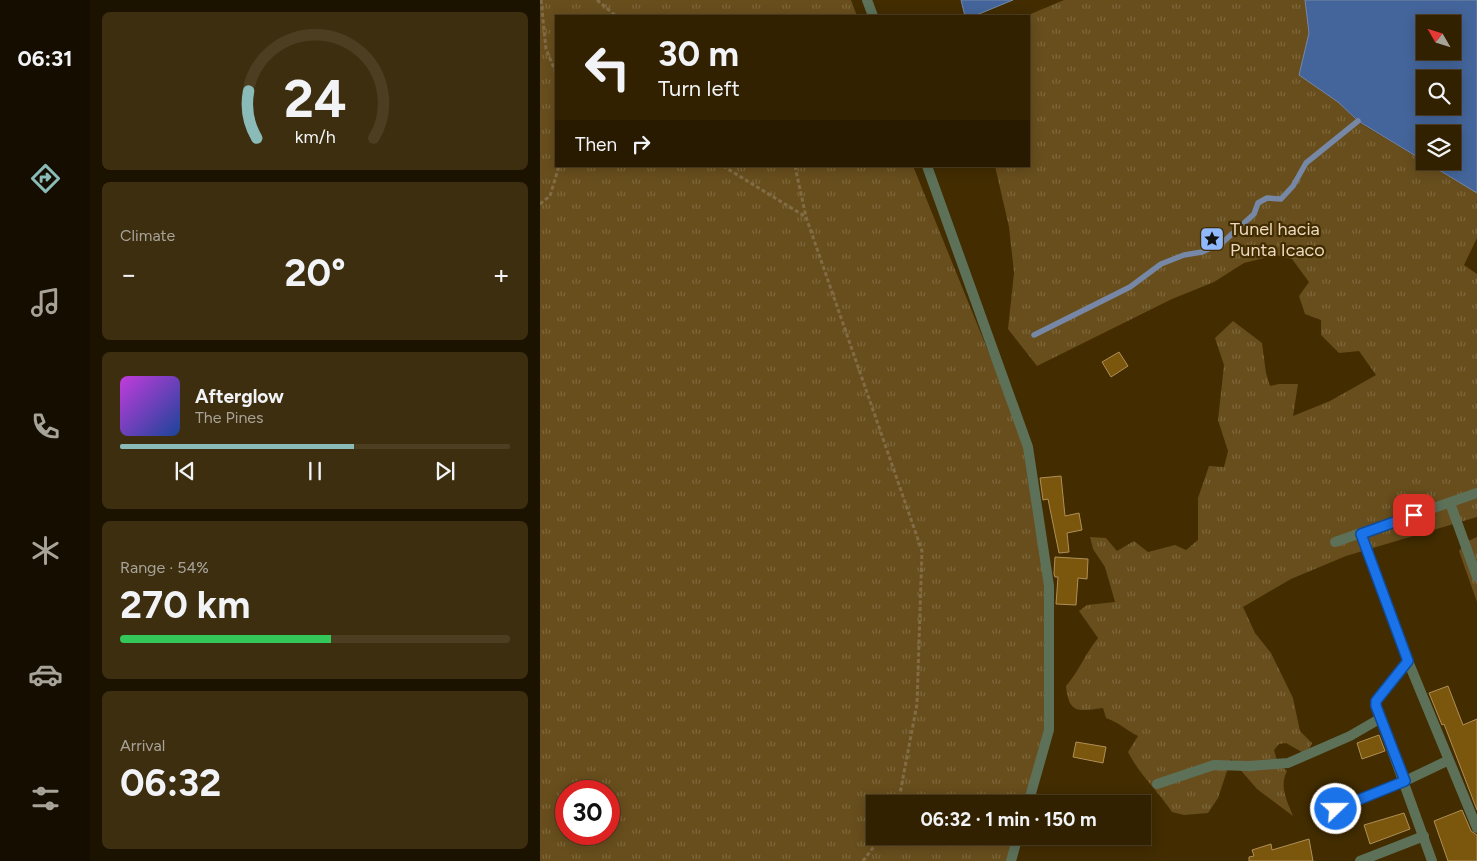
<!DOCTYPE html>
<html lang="en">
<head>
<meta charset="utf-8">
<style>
	body { margin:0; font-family:Figtree,sans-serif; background:#3d2e0f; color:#f1f3f6; height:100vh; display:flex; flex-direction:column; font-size:19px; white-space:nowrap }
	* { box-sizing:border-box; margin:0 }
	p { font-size:16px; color:#a8a399 }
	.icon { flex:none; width:28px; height:28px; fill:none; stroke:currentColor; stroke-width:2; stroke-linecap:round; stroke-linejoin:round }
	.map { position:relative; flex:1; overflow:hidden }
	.drawer { display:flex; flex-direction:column; gap:12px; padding:12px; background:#1c1200; width:450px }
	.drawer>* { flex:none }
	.banner { position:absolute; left:15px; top:15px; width:475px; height:152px; border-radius:0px; box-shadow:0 2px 12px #0003,0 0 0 1px #4d3e22; background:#322100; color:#f1f3f6; overflow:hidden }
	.needle { width:32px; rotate:309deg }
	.buttons { position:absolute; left:876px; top:15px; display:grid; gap:10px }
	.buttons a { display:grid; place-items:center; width:45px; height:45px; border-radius:0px; background:#322100; box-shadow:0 2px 12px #0003,0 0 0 1px #4d3e22; font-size:25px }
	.speed { position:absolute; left:15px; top:780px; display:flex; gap:10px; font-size:25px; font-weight:700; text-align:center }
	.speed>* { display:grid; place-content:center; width:65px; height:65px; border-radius:50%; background:#322100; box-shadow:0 2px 12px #0003,0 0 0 1px #4d3e22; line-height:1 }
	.speed .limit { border:8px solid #d22; background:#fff; color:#111 }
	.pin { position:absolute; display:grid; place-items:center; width:42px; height:42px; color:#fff; margin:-21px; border-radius:10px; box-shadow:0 2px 8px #0006 }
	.me { position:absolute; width:55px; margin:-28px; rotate:68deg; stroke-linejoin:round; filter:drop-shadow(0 0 4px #0008) }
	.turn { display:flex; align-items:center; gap:18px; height:105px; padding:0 20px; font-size:22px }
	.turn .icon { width:65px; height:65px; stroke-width:2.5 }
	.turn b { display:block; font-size:35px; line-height:42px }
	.then { display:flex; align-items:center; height:48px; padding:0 20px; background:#0003; gap:10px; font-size:19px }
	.big { font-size:38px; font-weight:700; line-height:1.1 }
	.drawer .tile { flex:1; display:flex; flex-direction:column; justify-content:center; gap:8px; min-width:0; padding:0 18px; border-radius:8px; background:#3d2e0f }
	.drawer .dial { align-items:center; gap:0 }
	.dial svg { height:130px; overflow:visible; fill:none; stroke:#4d3e22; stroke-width:7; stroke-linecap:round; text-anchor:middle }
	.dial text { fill:#f1f3f6; stroke:none }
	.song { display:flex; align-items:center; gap:15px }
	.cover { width:60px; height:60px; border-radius:8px; background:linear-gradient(135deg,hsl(290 70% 55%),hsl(220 70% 35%)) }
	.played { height:5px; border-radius:2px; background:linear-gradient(90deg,#8bbbb9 60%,#4d3e22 60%) }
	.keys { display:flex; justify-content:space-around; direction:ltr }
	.heat { display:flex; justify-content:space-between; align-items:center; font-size:28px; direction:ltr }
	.charge { height:8px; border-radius:4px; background:linear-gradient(90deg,#34c759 54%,#4d3e22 0) }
	.trip { position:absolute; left:326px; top:795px; width:285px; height:50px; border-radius:0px; background:#322100; box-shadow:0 2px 12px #0003,0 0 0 1px #4d3e22; font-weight:700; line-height:50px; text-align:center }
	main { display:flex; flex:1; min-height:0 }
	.tab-bar { display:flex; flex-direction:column; width:90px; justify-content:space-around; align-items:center; background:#140d00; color:#a8a399 }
	.tab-bar .icon { width:35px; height:35px }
	.tab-bar .current { color:#8bbbb9 }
	.tab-bar b { font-size:22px; color:#f1f3f6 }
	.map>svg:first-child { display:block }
	.grass { fill:url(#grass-tufts); fill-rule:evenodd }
	.water { fill:#44659b; stroke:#7688a6; fill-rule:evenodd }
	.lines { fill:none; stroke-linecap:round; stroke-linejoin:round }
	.stream { stroke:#7688a6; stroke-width:5.5 }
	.building { fill:#7a570c; stroke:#b08f57 }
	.path { stroke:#816c46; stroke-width:3; stroke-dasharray:4 2.5; stroke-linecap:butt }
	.minor { stroke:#5d7159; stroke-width:10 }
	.route-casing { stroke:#114b97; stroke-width:12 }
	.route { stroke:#1a73e8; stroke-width:9 }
	.labels { text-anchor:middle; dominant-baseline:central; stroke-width:4.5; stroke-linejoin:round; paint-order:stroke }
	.poi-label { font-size:18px; fill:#ecdabe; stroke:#422c00; text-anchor:start }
</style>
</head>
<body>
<main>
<nav class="tab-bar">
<b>06:31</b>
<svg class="icon current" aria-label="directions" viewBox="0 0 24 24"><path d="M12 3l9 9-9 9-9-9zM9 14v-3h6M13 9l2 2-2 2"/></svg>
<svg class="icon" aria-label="music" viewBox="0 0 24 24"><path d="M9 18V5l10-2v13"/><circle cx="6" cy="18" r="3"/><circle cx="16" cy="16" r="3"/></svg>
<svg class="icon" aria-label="phone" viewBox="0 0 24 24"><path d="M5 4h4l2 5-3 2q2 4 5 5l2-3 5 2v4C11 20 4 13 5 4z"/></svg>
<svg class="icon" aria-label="climate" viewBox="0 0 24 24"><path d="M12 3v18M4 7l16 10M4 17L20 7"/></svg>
<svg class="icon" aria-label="car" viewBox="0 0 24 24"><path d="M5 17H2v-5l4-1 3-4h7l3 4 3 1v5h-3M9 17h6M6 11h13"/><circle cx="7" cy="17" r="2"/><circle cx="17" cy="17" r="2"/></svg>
<svg class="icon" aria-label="filters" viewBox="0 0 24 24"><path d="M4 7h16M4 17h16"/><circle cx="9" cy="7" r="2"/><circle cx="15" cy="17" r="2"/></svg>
</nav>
<section class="drawer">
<div class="tile dial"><svg viewBox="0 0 100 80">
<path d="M14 69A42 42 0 1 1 86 69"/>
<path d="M14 69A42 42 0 0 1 9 40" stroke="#8bbbb9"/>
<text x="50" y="56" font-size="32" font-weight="700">24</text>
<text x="50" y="72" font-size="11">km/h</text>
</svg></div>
<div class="tile"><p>Climate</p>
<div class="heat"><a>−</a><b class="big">20°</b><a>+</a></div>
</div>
<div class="tile">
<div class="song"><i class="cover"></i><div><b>Afterglow</b><p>The Pines</p></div></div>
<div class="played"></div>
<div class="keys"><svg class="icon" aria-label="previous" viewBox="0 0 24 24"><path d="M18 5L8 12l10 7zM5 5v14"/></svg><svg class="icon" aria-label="pause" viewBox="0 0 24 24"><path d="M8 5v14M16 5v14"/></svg><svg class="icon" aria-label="next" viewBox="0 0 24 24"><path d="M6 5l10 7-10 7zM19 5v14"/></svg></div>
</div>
<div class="tile"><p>Range · 54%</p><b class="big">270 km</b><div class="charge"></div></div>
<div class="tile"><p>Arrival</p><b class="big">06:32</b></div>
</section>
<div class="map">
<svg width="937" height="861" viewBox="0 0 937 861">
	<defs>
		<pattern id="grass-tufts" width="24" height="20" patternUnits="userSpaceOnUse" patternTransform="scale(1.25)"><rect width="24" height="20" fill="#684e1d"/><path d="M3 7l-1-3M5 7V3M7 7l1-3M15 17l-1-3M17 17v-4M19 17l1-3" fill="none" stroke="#7e673c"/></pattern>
	</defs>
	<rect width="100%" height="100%" fill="#422c00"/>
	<path class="grass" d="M0,0H311L317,16H16V166H373L487,447L508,586V730L486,804H335V836H477L470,861H0ZM26,791H69V834H26Z
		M524,0H765L769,33L759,75L798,102L818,122L937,193V238L924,265L937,274V517L806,556L751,579L703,607L715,633L731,653L753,698L760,731L772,743L767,755L746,743L739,744L734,750L738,764L747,771C739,786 747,801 753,816L717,789L691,759L678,798L668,813L644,815L632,812C618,791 599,774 588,752L598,736C586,730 578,722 566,718L563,708C539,711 529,715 526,686C539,671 545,654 558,638L539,611L547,605L575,602L565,567L553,549L550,537L566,538L577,551L594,541L608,552L635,545L646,550L658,540V498L669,466L684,467L688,451L678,420L684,365L675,338L693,321L722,343L726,373L730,386L739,384H758L753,416L790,401L836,375L819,351L799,353L781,335V320L765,314L759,296L769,282L752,259L736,255L704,263L674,282L632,299L497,366L468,329L474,273L469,227L455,166H489V16H486Z
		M937,537V602L919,551L926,542Z"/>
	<path class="water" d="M421,0H473L434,16H425Z
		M765,0H937V193L818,121L798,102L759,75L769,33ZM885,24H912V51H885ZM885,79H912V106H885ZM885,134H912V161H885Z"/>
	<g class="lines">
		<path class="stream" d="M494,335L590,287L621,264L644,255L662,252L682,243L714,214L718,203L727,198L741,199L753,186L766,163L818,121"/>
	</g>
	<path class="building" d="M579,352L588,366L571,377L562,362Z
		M521,476L525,516L539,513L542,530L527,533L529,552L519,553L508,499L503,500L500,478Z
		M515,557L548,559L547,579L538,578L536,605L516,604L518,577H515L514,574Z
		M908,686L923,725L937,719V810L904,724L902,725L889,693Z
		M839,735L845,751L822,759L817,743Z
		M536,742L566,747L563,763L533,757Z
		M922,810L931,831L937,835V861H908L894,821Z
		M864,813L870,829L830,844L824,825Z
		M769,839L773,861H709V857L714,856L712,850L731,844L732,850Z"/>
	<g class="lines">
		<path class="path" d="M1,0L6,49L16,73
			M57,0L76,16
			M183,166L266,217L382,551L377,704L358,804
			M255,166L266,217
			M0,204L10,196L19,166
			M323,861L342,836"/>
		<path class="minor" d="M327,0L333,16
			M387,166L488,447L509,586V730L488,804
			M910,503L937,577
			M821,534L868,661L937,828
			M795,542L937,493
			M868,661L836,701V706L892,861
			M617,784L674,765L709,766L748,763L810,736L841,718
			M778,816L865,781L909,760
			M471,861L478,836
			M820,861L884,836"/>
	</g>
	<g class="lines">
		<defs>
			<path id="route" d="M796,809L865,781L836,706V701L868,661L821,534L874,515"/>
		</defs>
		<use href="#route" class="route-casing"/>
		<use href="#route" class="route"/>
	</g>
	<defs>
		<symbol id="sight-square" viewBox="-11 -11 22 22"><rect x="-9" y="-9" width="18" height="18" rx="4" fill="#8fb8fd" stroke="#422c00"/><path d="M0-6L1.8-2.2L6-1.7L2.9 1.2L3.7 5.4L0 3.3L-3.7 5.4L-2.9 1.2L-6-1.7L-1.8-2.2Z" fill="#111"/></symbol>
	</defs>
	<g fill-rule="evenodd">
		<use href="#sight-square" x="658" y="225" width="28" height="28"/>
	</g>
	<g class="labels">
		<g class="poi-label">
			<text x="690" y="229">Tunel hacia<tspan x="690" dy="21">Punta Icaco</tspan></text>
		</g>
	</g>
</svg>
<div class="buttons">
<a><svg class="needle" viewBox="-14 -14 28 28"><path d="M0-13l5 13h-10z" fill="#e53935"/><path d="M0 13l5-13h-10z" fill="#a8a399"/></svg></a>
<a><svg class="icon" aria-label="search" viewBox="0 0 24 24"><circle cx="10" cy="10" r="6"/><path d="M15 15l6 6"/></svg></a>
<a><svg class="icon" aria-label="layers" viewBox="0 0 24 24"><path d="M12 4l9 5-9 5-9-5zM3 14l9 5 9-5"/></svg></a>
</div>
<div class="speed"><div class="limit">30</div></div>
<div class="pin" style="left:874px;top:515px;background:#d93025"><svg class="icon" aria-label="arrive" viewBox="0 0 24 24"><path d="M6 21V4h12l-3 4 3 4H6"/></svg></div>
<svg class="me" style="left:796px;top:809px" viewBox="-20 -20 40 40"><circle r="17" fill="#1a73e8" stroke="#fff" stroke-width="3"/><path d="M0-11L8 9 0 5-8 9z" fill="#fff"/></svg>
<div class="trip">06:32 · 1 min · 150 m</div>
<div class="banner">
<div class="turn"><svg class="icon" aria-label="left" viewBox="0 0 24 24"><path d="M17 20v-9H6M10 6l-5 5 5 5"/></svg><div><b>30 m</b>Turn left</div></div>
<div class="then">Then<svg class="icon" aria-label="right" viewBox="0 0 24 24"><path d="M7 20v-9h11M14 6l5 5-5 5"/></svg></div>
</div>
</div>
</main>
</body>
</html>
